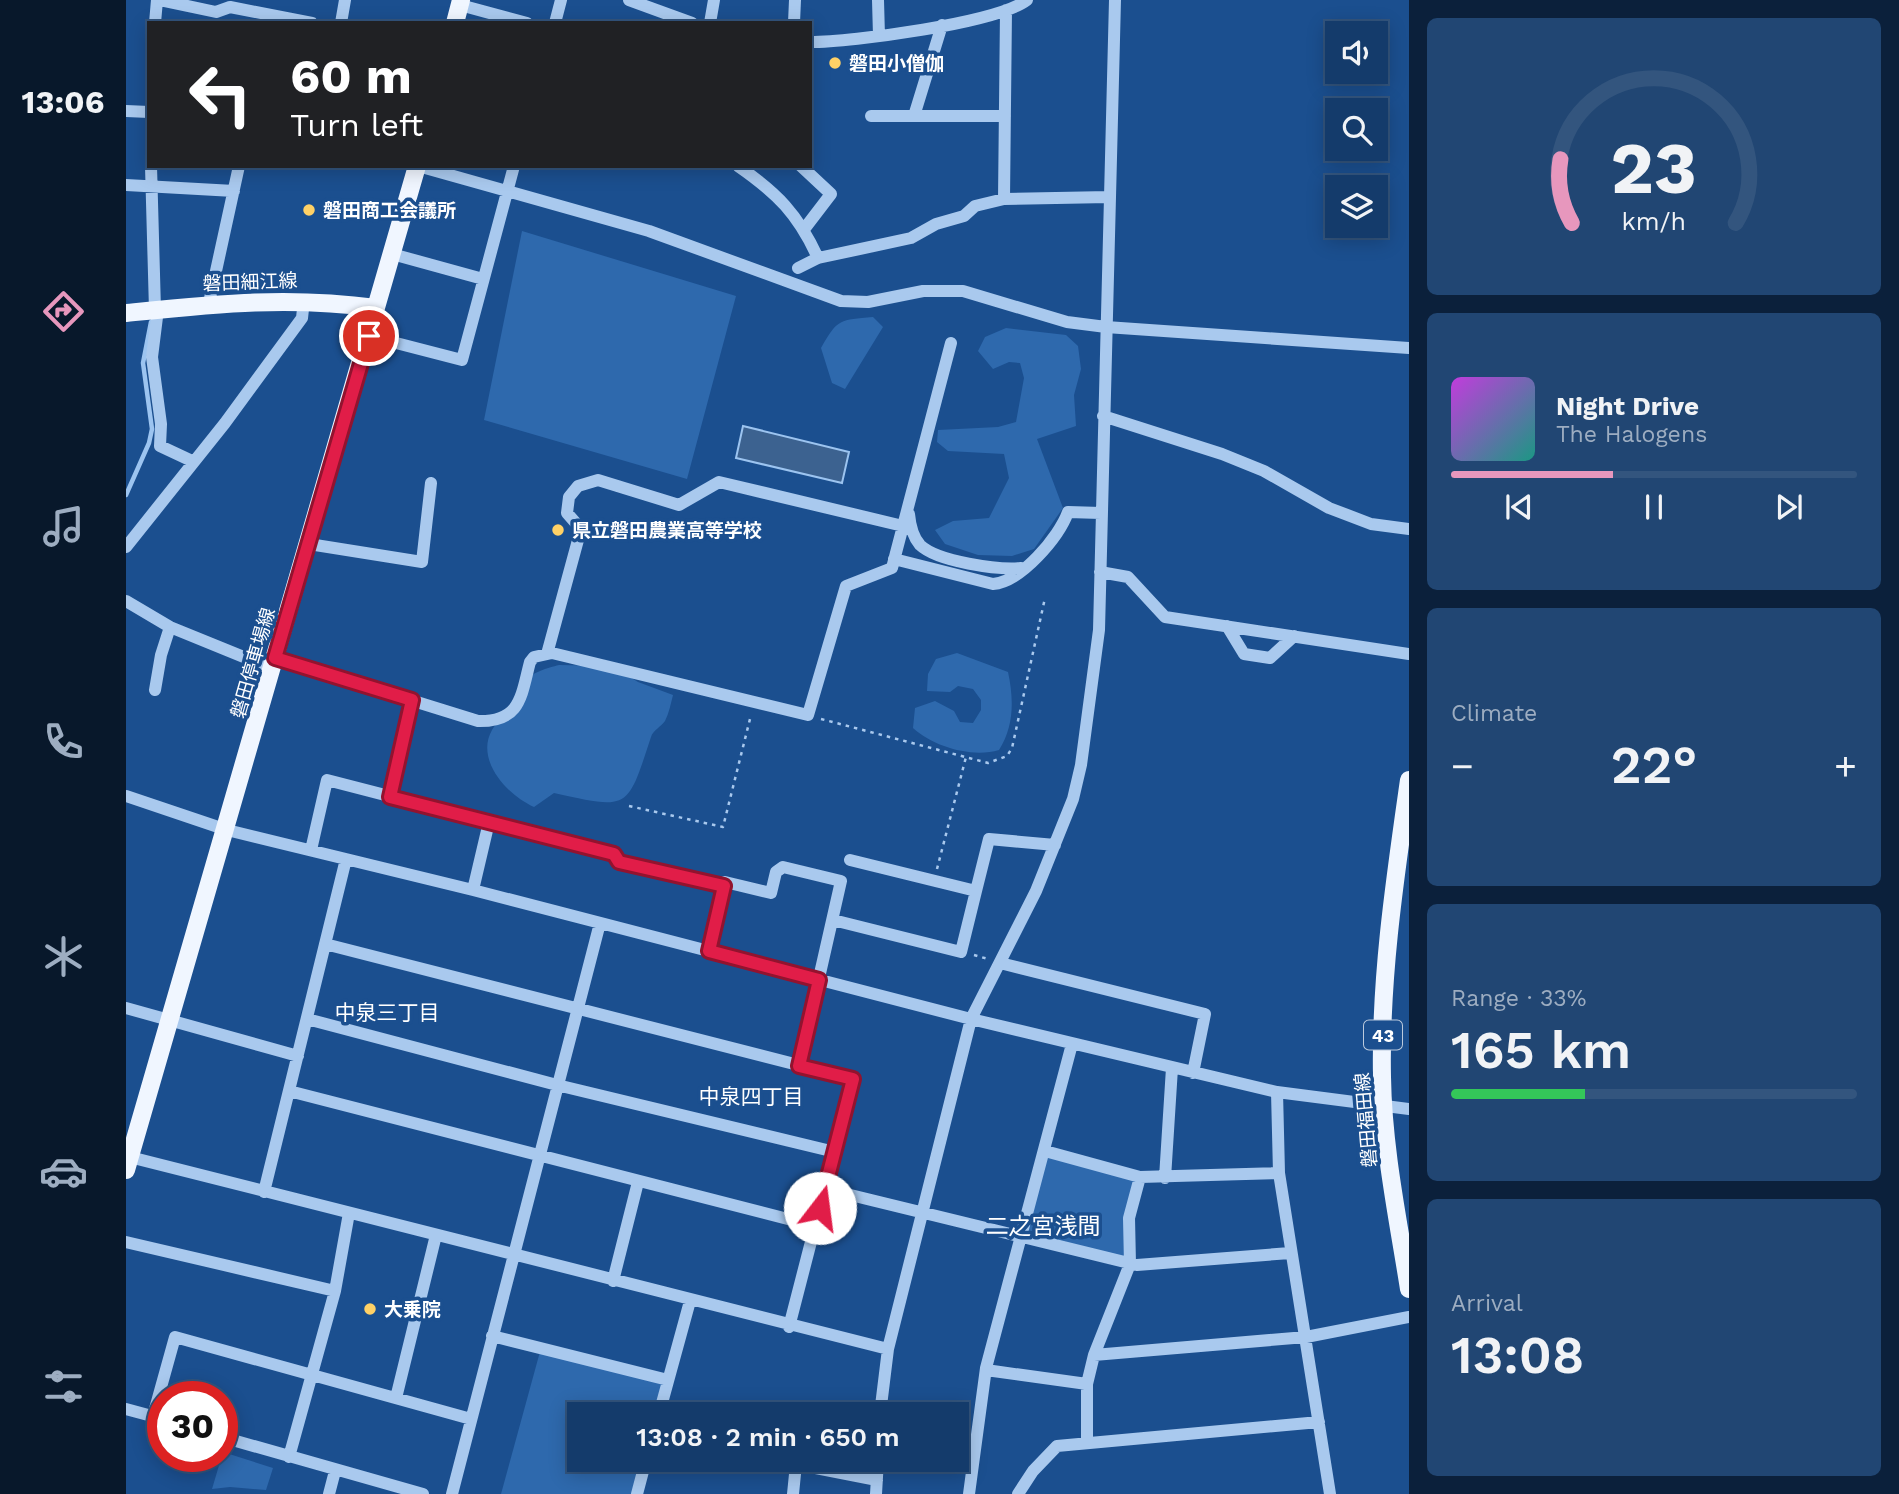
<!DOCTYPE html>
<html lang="en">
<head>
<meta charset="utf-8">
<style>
	body { margin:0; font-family:"Work Sans","Noto Sans JP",sans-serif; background:#214673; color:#f1f3f6; height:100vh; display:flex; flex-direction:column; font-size:26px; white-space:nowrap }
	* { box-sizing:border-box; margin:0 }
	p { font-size:23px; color:#9dadc1 }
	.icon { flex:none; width:38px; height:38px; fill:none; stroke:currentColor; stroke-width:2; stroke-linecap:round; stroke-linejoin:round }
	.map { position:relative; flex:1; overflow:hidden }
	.details { display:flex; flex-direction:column; gap:18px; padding:18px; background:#0b203b; width:490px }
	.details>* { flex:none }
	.guide { position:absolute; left:21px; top:21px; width:665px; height:147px; border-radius:0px; box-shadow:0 4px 18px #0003,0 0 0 2px #33557e; background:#202124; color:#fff; overflow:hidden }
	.buttons { position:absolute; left:1199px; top:21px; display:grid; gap:14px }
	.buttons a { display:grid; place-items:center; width:63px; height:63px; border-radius:0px; background:#143b6b; box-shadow:0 4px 18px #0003,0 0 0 2px #33557e; font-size:35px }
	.speed { position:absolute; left:21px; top:1381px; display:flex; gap:14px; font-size:35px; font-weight:700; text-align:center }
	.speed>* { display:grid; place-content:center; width:91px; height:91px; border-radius:50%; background:#143b6b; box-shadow:0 4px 18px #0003,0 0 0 2px #33557e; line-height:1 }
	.speed .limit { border:10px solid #d22; background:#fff; color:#111 }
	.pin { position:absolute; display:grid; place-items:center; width:60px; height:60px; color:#fff; margin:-30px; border:4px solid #fff; border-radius:50%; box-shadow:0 2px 7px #0007 }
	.me { position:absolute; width:77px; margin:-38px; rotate:15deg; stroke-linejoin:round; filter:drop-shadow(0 0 5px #0008) }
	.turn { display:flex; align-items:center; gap:24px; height:147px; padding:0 28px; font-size:32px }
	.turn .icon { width:91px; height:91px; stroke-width:2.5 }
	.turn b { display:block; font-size:49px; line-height:60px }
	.big { font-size:52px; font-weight:600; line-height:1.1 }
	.details .card { flex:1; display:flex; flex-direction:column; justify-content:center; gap:10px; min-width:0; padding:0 24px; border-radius:10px; background:#214673 }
	.details .dial { align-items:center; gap:0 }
	.dial svg { height:182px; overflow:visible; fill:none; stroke:#33557e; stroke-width:7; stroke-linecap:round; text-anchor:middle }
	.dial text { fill:#f1f3f6; stroke:none }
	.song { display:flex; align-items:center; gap:21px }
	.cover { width:84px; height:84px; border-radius:10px; background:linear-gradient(135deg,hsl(290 70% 55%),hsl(170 70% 35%)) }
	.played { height:7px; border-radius:4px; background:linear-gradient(90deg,#e797bd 40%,#33557e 40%) }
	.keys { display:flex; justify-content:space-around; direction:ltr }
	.heat { display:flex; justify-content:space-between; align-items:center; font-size:38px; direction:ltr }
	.charge { height:10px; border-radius:5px; background:linear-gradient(90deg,#34c759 33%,#33557e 0) }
	.trip { position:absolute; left:441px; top:1402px; width:402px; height:70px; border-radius:0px; background:#143b6b; box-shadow:0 4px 18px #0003,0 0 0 2px #33557e; font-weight:600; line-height:70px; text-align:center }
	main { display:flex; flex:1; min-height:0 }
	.tabs { display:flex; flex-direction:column; width:126px; justify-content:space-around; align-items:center; background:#08182b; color:#9dadc1 }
	.tabs .icon { width:49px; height:49px }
	.tabs .on { color:#e797bd }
	.tabs b { font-size:32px; color:#f1f3f6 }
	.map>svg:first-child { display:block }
	.green { fill:#2e69ad }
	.water { fill:#3c6290; stroke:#9cc4f0; stroke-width:2 }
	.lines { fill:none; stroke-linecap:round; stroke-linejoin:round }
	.stream { stroke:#9cc4f0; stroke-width:4.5 }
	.path { stroke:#a9c9ee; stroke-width:2.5; stroke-dasharray:3.5 5; stroke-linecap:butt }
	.minor { stroke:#a9c9ee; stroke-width:12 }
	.major { stroke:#f0f6ff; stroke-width:18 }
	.route-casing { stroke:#92132f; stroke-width:18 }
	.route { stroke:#e11d48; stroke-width:12 }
	.poi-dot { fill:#ffd166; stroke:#1b4f8f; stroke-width:2.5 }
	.labels { text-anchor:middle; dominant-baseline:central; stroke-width:7; stroke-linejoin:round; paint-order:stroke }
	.shield { fill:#1b4f8f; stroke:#bbcadd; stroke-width:2 }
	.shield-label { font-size:18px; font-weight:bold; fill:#fff }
	.poi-label { font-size:19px; font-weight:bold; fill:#fff; stroke:#1b4f8f; text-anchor:start }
	.street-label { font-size:19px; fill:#fff; stroke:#1b4f8f }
	.neighbourhood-label { font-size:21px; fill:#fff; stroke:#1b4f8f }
	.quarter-label { font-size:23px; fill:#fff; stroke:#1b4f8f }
</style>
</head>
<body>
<main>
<nav class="tabs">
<b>13:06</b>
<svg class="icon on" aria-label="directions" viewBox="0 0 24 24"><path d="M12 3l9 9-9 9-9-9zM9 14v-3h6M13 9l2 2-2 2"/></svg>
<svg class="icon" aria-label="music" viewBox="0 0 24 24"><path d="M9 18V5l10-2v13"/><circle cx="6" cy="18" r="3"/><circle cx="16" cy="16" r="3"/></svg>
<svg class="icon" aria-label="phone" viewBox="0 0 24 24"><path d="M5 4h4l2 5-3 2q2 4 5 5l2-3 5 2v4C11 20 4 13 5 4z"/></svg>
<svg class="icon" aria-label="climate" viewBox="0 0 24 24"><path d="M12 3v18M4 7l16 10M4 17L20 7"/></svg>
<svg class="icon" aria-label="car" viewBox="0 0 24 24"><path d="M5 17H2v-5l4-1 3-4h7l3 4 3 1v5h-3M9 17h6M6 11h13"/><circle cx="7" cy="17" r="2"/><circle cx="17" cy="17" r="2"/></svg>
<svg class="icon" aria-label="filters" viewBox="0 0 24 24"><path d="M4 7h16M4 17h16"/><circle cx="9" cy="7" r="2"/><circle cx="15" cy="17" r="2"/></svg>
</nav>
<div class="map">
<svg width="1283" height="1494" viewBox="0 0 1283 1494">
	<rect width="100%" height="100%" fill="#1b4f8f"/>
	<path class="green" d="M396,231L610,296L561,479L358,420Z
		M747,317L757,327L719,389L706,383L695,348C712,318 714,320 747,317Z
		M880,328L940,335L952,346L955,369L948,395L950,426L911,439L937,508L908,549L886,556L852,555L819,544L809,530L827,521L863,518L883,478L878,454L822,451L811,442L812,430L872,427L890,422L898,378L894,363L883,362L867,369L852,351L859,337Z
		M831,653L882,672C888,700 888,726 873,750C846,758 808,747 787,728L789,708L809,701L828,711L834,722L847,723L855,710V700L847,689L832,686L824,692L801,691L802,674L810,659Z
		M433,665L486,666L512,682L547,695C545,703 543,713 539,721C535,727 527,730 525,737C501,810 504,810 428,793L408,807C381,795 349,760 366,730C372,719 387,714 393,703C397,697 395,688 399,682C405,672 422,668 433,665Z
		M919,1151L1014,1177L1004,1263L894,1234Z
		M415,1348L542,1380L533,1414H453V1460H521L511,1494H375Z
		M97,1452L147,1468L140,1490L104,1487L86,1489Z"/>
	<path class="water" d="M617,426L723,452L716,483L610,458Z"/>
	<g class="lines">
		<path class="stream" d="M0,495L23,443L26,429L17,363L25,322"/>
		<path class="path" d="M695,719L862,763L881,756L886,748L919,598
			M503,806L597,827L625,715
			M811,869L840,757
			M848,955L862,959"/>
		<path class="minor" d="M33,0L90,12L104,7L186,23
			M503,0L566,23
			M752,0L753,36
			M334,5L401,23
			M29,23L31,0
			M215,23L219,0
			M429,23L435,0
			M584,23L588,0
			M668,23L669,0
			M684,42C726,42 871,23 901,0
			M0,111L23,112
			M745,116H879
			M788,116L816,25
			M25,166L29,310
			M292,166L523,231L715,301L742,302L797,291H837L941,322L980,327L1283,348
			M612,166C651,193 672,214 692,258
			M675,166L705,194L679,228
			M0,185L108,191
			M878,199L880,10
			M266,254L357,279
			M672,268L692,258L785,238L810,224L838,216L849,206L878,199L983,197
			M83,303L113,166
			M32,309L26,357L35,424L34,446L66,461
			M243,336L336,360L388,166
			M977,416L1096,454L1138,471L1203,508L1245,524L1283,529
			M783,514C784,525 787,537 794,545C812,562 872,570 895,568
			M183,544L296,562L305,483
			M0,547L99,423L176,318L178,300
			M768,559L867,584C895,582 933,537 942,512L975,513
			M974,572L1002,577L1039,617L1283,654
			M0,601L44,627L147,669
			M1101,626L1118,654L1144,658L1168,636
			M421,654L455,529L441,513L443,497L452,486L472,480L553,505L593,482L777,526
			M149,658L352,721C395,722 395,696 404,662L408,657L426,653L682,715L720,586L766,568L825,343
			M29,690L35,655L44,627
			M0,796L101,830L347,890L845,1019L1151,1092L1283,1109
			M264,797L286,700
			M185,850L201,780L488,854L493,862L598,886L583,951
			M598,886L599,882L645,893L650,872L657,867L715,881L673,1066
			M347,890L363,822
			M850,891L863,839L929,845
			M707,920L835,952L850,891L724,860
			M199,944L727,1079L663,1327
			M874,963L1079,1014L1067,1073
			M0,1008L172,1056
			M181,1019L431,1085L709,1152
			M163,1091L689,1226
			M1151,1092L1153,1173L1204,1494
			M919,1151L1014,1177L1153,1173
			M0,1156L762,1349
			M1039,1178L1046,1068
			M700,1189L1011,1265L1164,1253
			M138,1192L220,859
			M0,1242L209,1291
			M487,1281L512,1182
			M366,1336L542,1380
			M968,1355L1180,1337L1283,1317
			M860,1370L961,1384
			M270,1398L310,1235
			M0,1409L37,1419
			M533,1414L564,1301
			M754,1414L762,1349L845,1019L910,891L947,799L955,765L973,630L989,0
			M27,1416L49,1337L345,1419
			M96,1437L297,1494
			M961,1441V1384L968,1355L1004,1264L1003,1218L1014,1177
			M163,1457L209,1291L223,1213
			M649,1460L751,1480
			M203,1494L209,1471
			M326,1494L474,923
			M511,1494L520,1460
			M667,1494L670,1464
			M750,1494L752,1460
			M843,1494L860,1368L946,1044
			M892,1494L907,1471L931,1446L1193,1422"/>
		<path class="major" d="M329,23L335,0
			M0,313C89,304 161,296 250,308
			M1283,780C1269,878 1254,978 1256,1077C1257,1148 1272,1219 1283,1289
			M0,1170L291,166"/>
	</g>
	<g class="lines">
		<defs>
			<path id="route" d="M243,336L149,658L286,700L264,797L488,854L493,862L598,886L583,951L693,980L673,1066L727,1079L694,1208"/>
		</defs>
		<use href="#route" class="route-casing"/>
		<use href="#route" class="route"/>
	</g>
	<g class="poi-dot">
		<circle cx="709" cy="63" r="7"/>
		<circle cx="183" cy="210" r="7"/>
		<circle cx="432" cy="530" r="7"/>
		<circle cx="244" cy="1309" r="7"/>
	</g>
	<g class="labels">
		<rect class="shield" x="1238" y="1020.5" width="38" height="29" rx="5"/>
		<g class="shield-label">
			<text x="1257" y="1035">43</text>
		</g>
		<g class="poi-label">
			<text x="723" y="63">磐田小僧伽</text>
			<text x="197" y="210">磐田商工会議所</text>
			<text x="446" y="530">県立磐田農業高等学校</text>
			<text x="258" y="1309">大乗院</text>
		</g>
		<g class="street-label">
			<text transform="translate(124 282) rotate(-2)">磐田細江線</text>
			<text transform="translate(127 663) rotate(-74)">磐田停車場線</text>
			<text transform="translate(1240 1120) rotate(-95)">磐田福田線</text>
		</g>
		<g class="neighbourhood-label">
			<text x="261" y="1012">中泉三丁目</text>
			<text x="625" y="1096">中泉四丁目</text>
		</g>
		<g class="quarter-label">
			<text x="917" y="1226">二之宮浅間</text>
		</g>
	</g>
</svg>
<div class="buttons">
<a><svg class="icon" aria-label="sound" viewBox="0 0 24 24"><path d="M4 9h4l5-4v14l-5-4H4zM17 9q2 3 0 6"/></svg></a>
<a><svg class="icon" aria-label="search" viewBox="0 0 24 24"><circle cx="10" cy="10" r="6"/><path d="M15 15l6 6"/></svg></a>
<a><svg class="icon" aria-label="layers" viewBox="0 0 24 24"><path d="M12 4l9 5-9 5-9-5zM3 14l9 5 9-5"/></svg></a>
</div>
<div class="speed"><div class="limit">30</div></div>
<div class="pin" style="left:243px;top:336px;background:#d93025"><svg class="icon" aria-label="arrive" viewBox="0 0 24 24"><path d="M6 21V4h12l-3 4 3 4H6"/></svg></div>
<svg class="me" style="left:694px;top:1208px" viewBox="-20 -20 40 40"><circle r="19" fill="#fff"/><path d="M0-13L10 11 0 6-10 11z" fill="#e11d48"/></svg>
<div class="trip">13:08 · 2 min · 650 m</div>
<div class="guide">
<div class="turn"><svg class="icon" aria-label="left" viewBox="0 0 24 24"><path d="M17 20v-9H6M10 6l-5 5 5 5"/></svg><div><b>60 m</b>Turn left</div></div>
</div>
</div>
<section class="details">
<div class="card dial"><svg viewBox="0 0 100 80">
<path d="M14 69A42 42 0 1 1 86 69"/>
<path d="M14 69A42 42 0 0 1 9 41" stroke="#e797bd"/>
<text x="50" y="56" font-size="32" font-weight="700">23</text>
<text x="50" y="72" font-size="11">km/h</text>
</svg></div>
<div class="card">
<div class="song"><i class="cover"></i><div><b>Night Drive</b><p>The Halogens</p></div></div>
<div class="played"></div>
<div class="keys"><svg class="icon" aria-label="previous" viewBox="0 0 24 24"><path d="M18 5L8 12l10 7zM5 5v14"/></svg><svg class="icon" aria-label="pause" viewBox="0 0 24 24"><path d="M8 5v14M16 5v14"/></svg><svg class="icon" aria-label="next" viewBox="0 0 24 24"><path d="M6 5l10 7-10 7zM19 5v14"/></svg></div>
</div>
<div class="card"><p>Climate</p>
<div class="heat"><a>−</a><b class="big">22°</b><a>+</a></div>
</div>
<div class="card"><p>Range · 33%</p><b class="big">165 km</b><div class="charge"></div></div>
<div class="card"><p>Arrival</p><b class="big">13:08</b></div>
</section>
</main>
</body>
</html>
